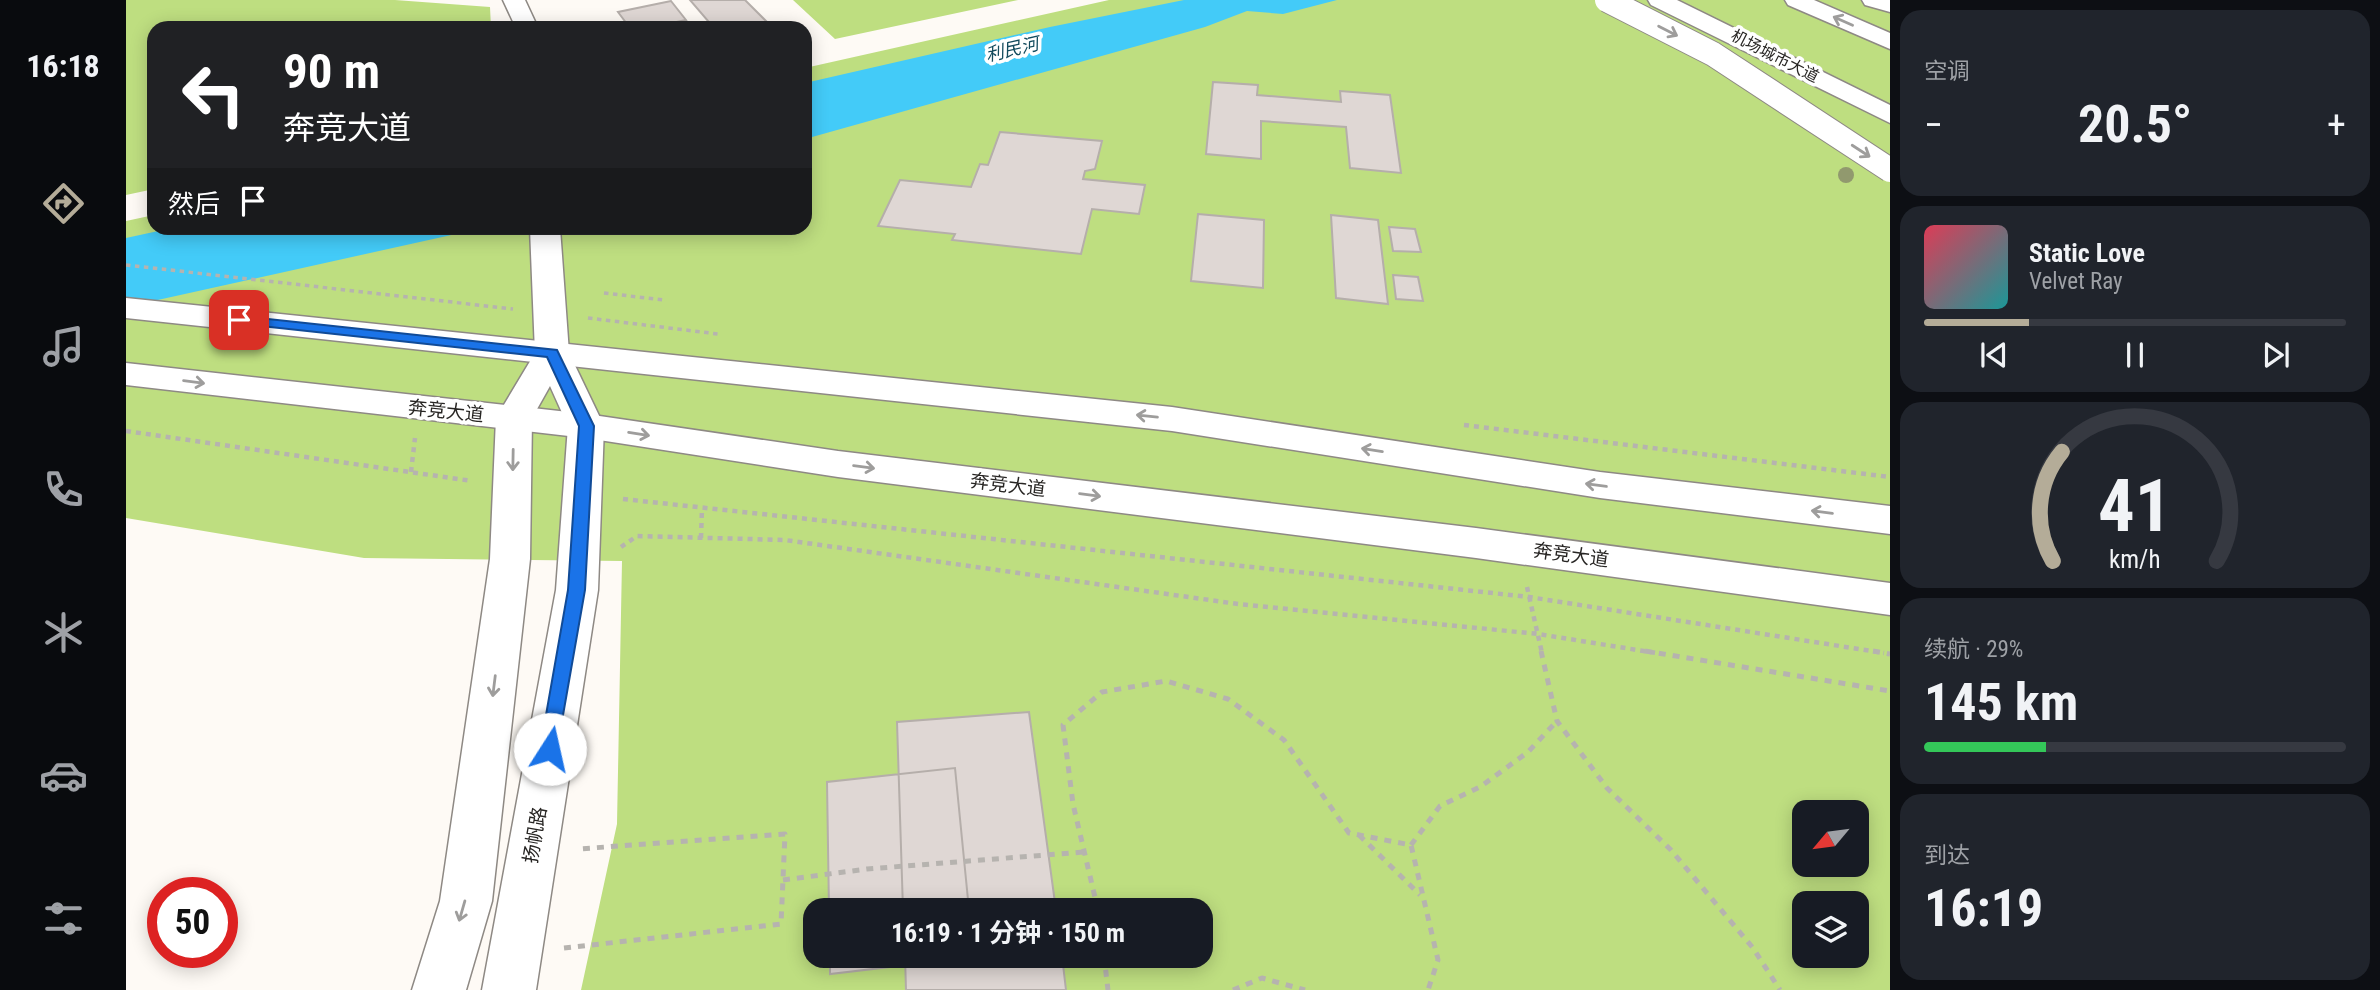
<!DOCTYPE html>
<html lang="zh">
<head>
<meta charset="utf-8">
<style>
	body { margin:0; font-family:"Roboto Condensed","Noto Sans SC",sans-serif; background:#20242c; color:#f1f3f6; height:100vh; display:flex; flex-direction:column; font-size:26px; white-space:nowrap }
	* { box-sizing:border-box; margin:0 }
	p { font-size:23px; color:#9ea1a6 }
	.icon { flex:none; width:38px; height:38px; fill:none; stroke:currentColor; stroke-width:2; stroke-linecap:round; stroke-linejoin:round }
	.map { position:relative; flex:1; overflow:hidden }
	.sheet { display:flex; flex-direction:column; gap:10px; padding:10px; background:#0d0f14; width:490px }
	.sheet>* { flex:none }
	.top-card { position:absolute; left:21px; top:21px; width:665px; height:214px; border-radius:21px; box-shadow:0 4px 18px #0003; background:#202124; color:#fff; overflow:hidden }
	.needle { width:46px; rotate:241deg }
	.buttons { position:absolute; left:1666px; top:800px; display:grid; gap:14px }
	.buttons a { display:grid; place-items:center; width:77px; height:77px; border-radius:14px; background:#171b24; box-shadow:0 4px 18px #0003; font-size:35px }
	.speed { position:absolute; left:21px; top:877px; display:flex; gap:14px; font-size:35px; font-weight:700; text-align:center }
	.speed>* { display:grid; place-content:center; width:91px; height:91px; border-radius:50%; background:#171b24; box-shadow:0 4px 18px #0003; line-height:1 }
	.speed .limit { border:10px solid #d22; background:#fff; color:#111 }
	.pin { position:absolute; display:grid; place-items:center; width:60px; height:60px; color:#fff; margin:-30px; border-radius:14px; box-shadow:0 4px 10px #0006 }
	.me { position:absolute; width:77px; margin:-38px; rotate:10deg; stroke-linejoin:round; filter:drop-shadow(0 0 5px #0008) }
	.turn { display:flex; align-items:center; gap:24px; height:147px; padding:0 21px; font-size:32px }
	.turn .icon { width:91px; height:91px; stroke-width:2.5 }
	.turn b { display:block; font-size:49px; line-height:60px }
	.then { display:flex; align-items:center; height:66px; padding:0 21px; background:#0003; gap:14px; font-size:26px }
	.big { font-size:52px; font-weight:700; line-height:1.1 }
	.sheet .widget { flex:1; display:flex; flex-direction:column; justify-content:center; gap:10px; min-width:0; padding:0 24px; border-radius:21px; background:#20242c }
	.sheet .dial { align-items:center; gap:0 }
	.dial svg { height:182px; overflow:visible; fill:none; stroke:#363941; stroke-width:7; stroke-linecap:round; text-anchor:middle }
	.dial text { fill:#f1f3f6; stroke:none }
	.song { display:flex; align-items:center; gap:21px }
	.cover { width:84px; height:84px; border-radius:10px; background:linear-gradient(135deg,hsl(350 70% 55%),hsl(180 70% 35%)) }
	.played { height:7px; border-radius:4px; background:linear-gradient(90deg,#b4ac98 25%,#363941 25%) }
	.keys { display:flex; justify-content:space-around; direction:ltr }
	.heat { display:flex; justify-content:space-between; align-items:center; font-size:38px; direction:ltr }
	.charge { height:10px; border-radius:5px; background:linear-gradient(90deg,#34c759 29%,#363941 0) }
	.trip { position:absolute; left:677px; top:898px; width:410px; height:70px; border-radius:21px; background:#171b24; box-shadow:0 4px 18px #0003; font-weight:700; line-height:70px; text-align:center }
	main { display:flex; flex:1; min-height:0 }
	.menu { display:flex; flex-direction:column; width:126px; justify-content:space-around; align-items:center; background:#090b0e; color:#9ea1a6 }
	.menu .icon { width:49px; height:49px }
	.menu .selected { color:#b4ac98 }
	.menu b { font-size:32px; color:#f1f3f6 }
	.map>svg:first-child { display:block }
	.green { fill:#bede80; fill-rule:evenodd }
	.water { fill:#43cbf8 }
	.building { fill:#dfd7d4; stroke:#b5aeaa; stroke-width:2 }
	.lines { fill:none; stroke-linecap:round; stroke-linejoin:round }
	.secondary-casing { stroke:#8e8984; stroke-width:3 }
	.primary-casing { stroke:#8e8984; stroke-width:3 }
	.highway-casing { stroke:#8e8984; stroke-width:3 }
	.path-far2 { stroke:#b6b3af; stroke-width:3.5; stroke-dasharray:4.5 4.5; stroke-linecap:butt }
	.path-far1 { stroke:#b6b3af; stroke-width:4.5; stroke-dasharray:5 5; stroke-linecap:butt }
	.path { stroke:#b6b3af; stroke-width:5; stroke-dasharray:7 7; stroke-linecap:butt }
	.secondary { fill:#fff; fill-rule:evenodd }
	.primary { fill:#fff; fill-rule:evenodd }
	.highway { fill:#fff; fill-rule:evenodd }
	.highway-bridge-casing { stroke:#8e8984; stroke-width:26; stroke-linecap:butt }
	.highway-bridge { stroke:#fff; stroke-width:24 }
	.tree { fill:#91996e }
	.oneway { stroke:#9e9d9c }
	.route { fill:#1a73e8; stroke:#114b97; stroke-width:2 }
	.labels { text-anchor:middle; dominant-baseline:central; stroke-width:7; stroke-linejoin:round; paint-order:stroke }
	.far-street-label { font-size:16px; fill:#282624; stroke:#fff }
	.far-water-label { font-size:18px; font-style:italic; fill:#134b5d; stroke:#fff }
	.street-label { font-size:19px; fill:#282624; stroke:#fff }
</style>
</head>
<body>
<main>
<nav class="menu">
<b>16:18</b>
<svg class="icon selected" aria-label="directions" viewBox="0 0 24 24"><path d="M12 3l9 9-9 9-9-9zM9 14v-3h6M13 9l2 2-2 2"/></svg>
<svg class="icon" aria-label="music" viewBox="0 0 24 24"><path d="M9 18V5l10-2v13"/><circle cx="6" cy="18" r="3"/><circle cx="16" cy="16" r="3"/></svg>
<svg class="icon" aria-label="phone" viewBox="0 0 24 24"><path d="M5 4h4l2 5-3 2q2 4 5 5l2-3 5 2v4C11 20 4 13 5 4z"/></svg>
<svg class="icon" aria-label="climate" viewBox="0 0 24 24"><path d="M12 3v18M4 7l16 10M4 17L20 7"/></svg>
<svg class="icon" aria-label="car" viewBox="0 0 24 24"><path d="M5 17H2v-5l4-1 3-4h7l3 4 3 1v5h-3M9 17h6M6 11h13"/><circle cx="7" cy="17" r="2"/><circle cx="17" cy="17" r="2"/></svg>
<svg class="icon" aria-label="filters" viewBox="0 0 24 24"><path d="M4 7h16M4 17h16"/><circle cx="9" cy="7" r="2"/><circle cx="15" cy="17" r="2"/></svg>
</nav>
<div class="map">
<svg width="1764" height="990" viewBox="0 0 1764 990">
	<rect width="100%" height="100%" fill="#fefaf5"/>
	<path class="green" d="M0,0H269L364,7L365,28H28V189L0,195Z
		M667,0H892L709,39Z
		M983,0H1764V990H455L491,824L496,561L238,558L0,518V221L28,215V228H679V68ZM1678,812H1731V864H1678ZM1678,903H1731V956H1678ZM690,910H1074V956H690Z"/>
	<path class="water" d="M1058,0H1211L1157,14L1121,11L1079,27L679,139V83L924,27Z
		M46,228H357L0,307V238Z"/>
	<path class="building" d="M564,0H619L647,28H588Z
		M545,1L560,20L522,28H504L492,12Z
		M1087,82L1132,85L1131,95L1215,102L1214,91L1264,95L1275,173L1224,168L1220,127L1135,121V159L1080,154Z
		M874,132L976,141L969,169L959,171L957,179L1019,185L1013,214L966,209L955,254L826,240L829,234L752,226L774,180L845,187L854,164L862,165Z
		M1072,214L1138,220L1137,288L1065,281Z
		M1205,215L1252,220L1262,304L1210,298Z
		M1263,227L1289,229L1295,252L1267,251Z
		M1267,275L1292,277L1297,301L1270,299Z
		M903,712L930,910H777L771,722Z
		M829,768L843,910H703L701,782Z
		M704,956H848V957L704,974Z
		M779,956H936L940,990H780Z"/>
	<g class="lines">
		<defs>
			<path id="secondary" d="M377,0H399L412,28H390Z
				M404,228H434L443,353L478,426L472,590L410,990H356L430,590L442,426L424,386L406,418L404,559L366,901L340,990H286L314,901L364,559L370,418L409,353Z"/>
			<path id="primary" d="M1522,0H1551L1764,105V123L1525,5Z
				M1659,0H1688L1764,33V49L1662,5Z
				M0,298L1046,407L1474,472L1764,506V534L1474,498L1046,431L0,318Z
				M0,363L460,414L712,451L1350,528L1764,583V615L1350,558L712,477L460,438L0,385Z"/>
			<path id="highway" d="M1736,0H1764V12L1739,5Z"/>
		</defs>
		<use href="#secondary" class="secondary-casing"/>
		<use href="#primary" class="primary-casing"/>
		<use href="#highway" class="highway-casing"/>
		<path class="path-far2" d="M0,265L387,309
			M478,293L538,300
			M462,318L592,334"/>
		<path class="path-far1" d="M1338,425L1764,477
			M0,431L346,481
			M285,472L289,438
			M497,499L1403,597L1758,653
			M575,538L576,508
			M495,547L511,536L659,540L1112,604L1412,634L1530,653
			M1401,587L1416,653"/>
		<path class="path" d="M1415,651L1431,721L1481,788L1545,850L1627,948L1654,990
			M1519,651L1764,691
			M1747,651L1764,654
			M1233,835L1294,895
			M1285,845L1314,806L1354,787L1402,752L1431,721
			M657,880L741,869L958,852
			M972,910L947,804L937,725L976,692L1040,681L1102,699L1158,740L1223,833L1285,845L1312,960L1302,990
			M438,948L655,924L659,834L452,849
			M978,956L982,990
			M1107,990L1136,978L1179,990"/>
		<use href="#secondary" class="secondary"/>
		<use href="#primary" class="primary"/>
		<use href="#highway" class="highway"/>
		<defs>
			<path id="highway-bridge" d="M1481,0L1587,54L1764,170"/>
		</defs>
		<use href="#highway-bridge" class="highway-bridge-casing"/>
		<use href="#highway-bridge" class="highway-bridge"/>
	</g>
	<circle class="tree" cx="1720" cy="175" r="8"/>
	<defs><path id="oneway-shaft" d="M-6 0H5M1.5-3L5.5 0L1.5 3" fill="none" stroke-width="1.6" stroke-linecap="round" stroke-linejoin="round" transform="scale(1.75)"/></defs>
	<g class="oneway">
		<use href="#oneway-shaft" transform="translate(1717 21) rotate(-156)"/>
		<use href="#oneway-shaft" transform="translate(1542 31) rotate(27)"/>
		<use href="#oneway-shaft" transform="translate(1735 151) rotate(33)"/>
		<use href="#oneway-shaft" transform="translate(68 382) rotate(7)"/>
		<use href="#oneway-shaft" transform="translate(1021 416) rotate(-174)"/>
		<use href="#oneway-shaft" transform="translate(513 434) rotate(9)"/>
		<use href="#oneway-shaft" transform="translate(1246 450) rotate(-171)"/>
		<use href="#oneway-shaft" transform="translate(387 460) rotate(91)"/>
		<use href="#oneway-shaft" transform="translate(738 467) rotate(7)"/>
		<use href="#oneway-shaft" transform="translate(1470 485) rotate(-172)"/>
		<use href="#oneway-shaft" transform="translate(964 495) rotate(7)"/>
		<use href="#oneway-shaft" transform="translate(1696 512) rotate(-173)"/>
		<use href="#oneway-shaft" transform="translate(368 686) rotate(97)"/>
		<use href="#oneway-shaft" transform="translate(336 911) rotate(106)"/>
	</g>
	<path class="route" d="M113,316L431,350L468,426L459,590L430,755L424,758L417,755L414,749L442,590L453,426L421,357L108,323L106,320Z"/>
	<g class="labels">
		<g class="far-street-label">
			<text transform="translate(1649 56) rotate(27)">机场城市大道</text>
		</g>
		<g class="far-water-label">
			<text transform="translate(886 49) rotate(-13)">利民河</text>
		</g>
		<g class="street-label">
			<text transform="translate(320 411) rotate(6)">奔竞大道</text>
			<text transform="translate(882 485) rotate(7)">奔竞大道</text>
			<text transform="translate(1445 555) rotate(8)">奔竞大道</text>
			<text transform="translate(409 835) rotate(-80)">扬帆路</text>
		</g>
	</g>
</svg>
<div class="buttons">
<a><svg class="needle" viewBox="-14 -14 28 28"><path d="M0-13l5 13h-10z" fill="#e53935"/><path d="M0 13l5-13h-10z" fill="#9ea1a6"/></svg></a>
<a><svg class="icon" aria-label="layers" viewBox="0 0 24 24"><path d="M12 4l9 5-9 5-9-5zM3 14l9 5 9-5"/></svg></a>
</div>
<div class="speed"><div class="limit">50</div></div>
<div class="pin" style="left:113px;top:320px;background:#d93025"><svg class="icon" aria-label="arrive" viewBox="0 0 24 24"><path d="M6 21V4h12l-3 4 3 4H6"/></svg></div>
<svg class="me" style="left:424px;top:749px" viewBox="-20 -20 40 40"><circle r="19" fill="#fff"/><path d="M0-13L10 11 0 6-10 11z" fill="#1a73e8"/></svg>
<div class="trip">16:19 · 1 分钟 · 150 m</div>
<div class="top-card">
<div class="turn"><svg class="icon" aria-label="left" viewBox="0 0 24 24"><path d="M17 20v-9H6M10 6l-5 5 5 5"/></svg><div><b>90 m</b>奔竞大道</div></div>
<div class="then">然后<svg class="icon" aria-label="arrive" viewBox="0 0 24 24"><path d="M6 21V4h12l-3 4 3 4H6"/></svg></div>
</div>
</div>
<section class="sheet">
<div class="widget"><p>空调</p>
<div class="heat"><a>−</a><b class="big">20.5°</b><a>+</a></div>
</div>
<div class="widget">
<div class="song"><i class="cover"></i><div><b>Static Love</b><p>Velvet Ray</p></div></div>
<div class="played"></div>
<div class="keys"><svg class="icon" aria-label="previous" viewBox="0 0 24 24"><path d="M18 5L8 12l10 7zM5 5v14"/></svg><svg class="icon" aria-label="pause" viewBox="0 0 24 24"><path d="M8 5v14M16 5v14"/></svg><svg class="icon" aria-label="next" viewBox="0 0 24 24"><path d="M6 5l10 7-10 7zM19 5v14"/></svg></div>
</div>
<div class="widget dial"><svg viewBox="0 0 100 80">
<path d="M14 69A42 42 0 1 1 86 69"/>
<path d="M14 69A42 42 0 0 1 18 21" stroke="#b4ac98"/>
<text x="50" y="56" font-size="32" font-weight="700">41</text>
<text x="50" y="72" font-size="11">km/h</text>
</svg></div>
<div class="widget"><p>续航 · 29%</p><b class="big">145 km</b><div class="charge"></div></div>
<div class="widget"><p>到达</p><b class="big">16:19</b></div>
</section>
</main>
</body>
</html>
